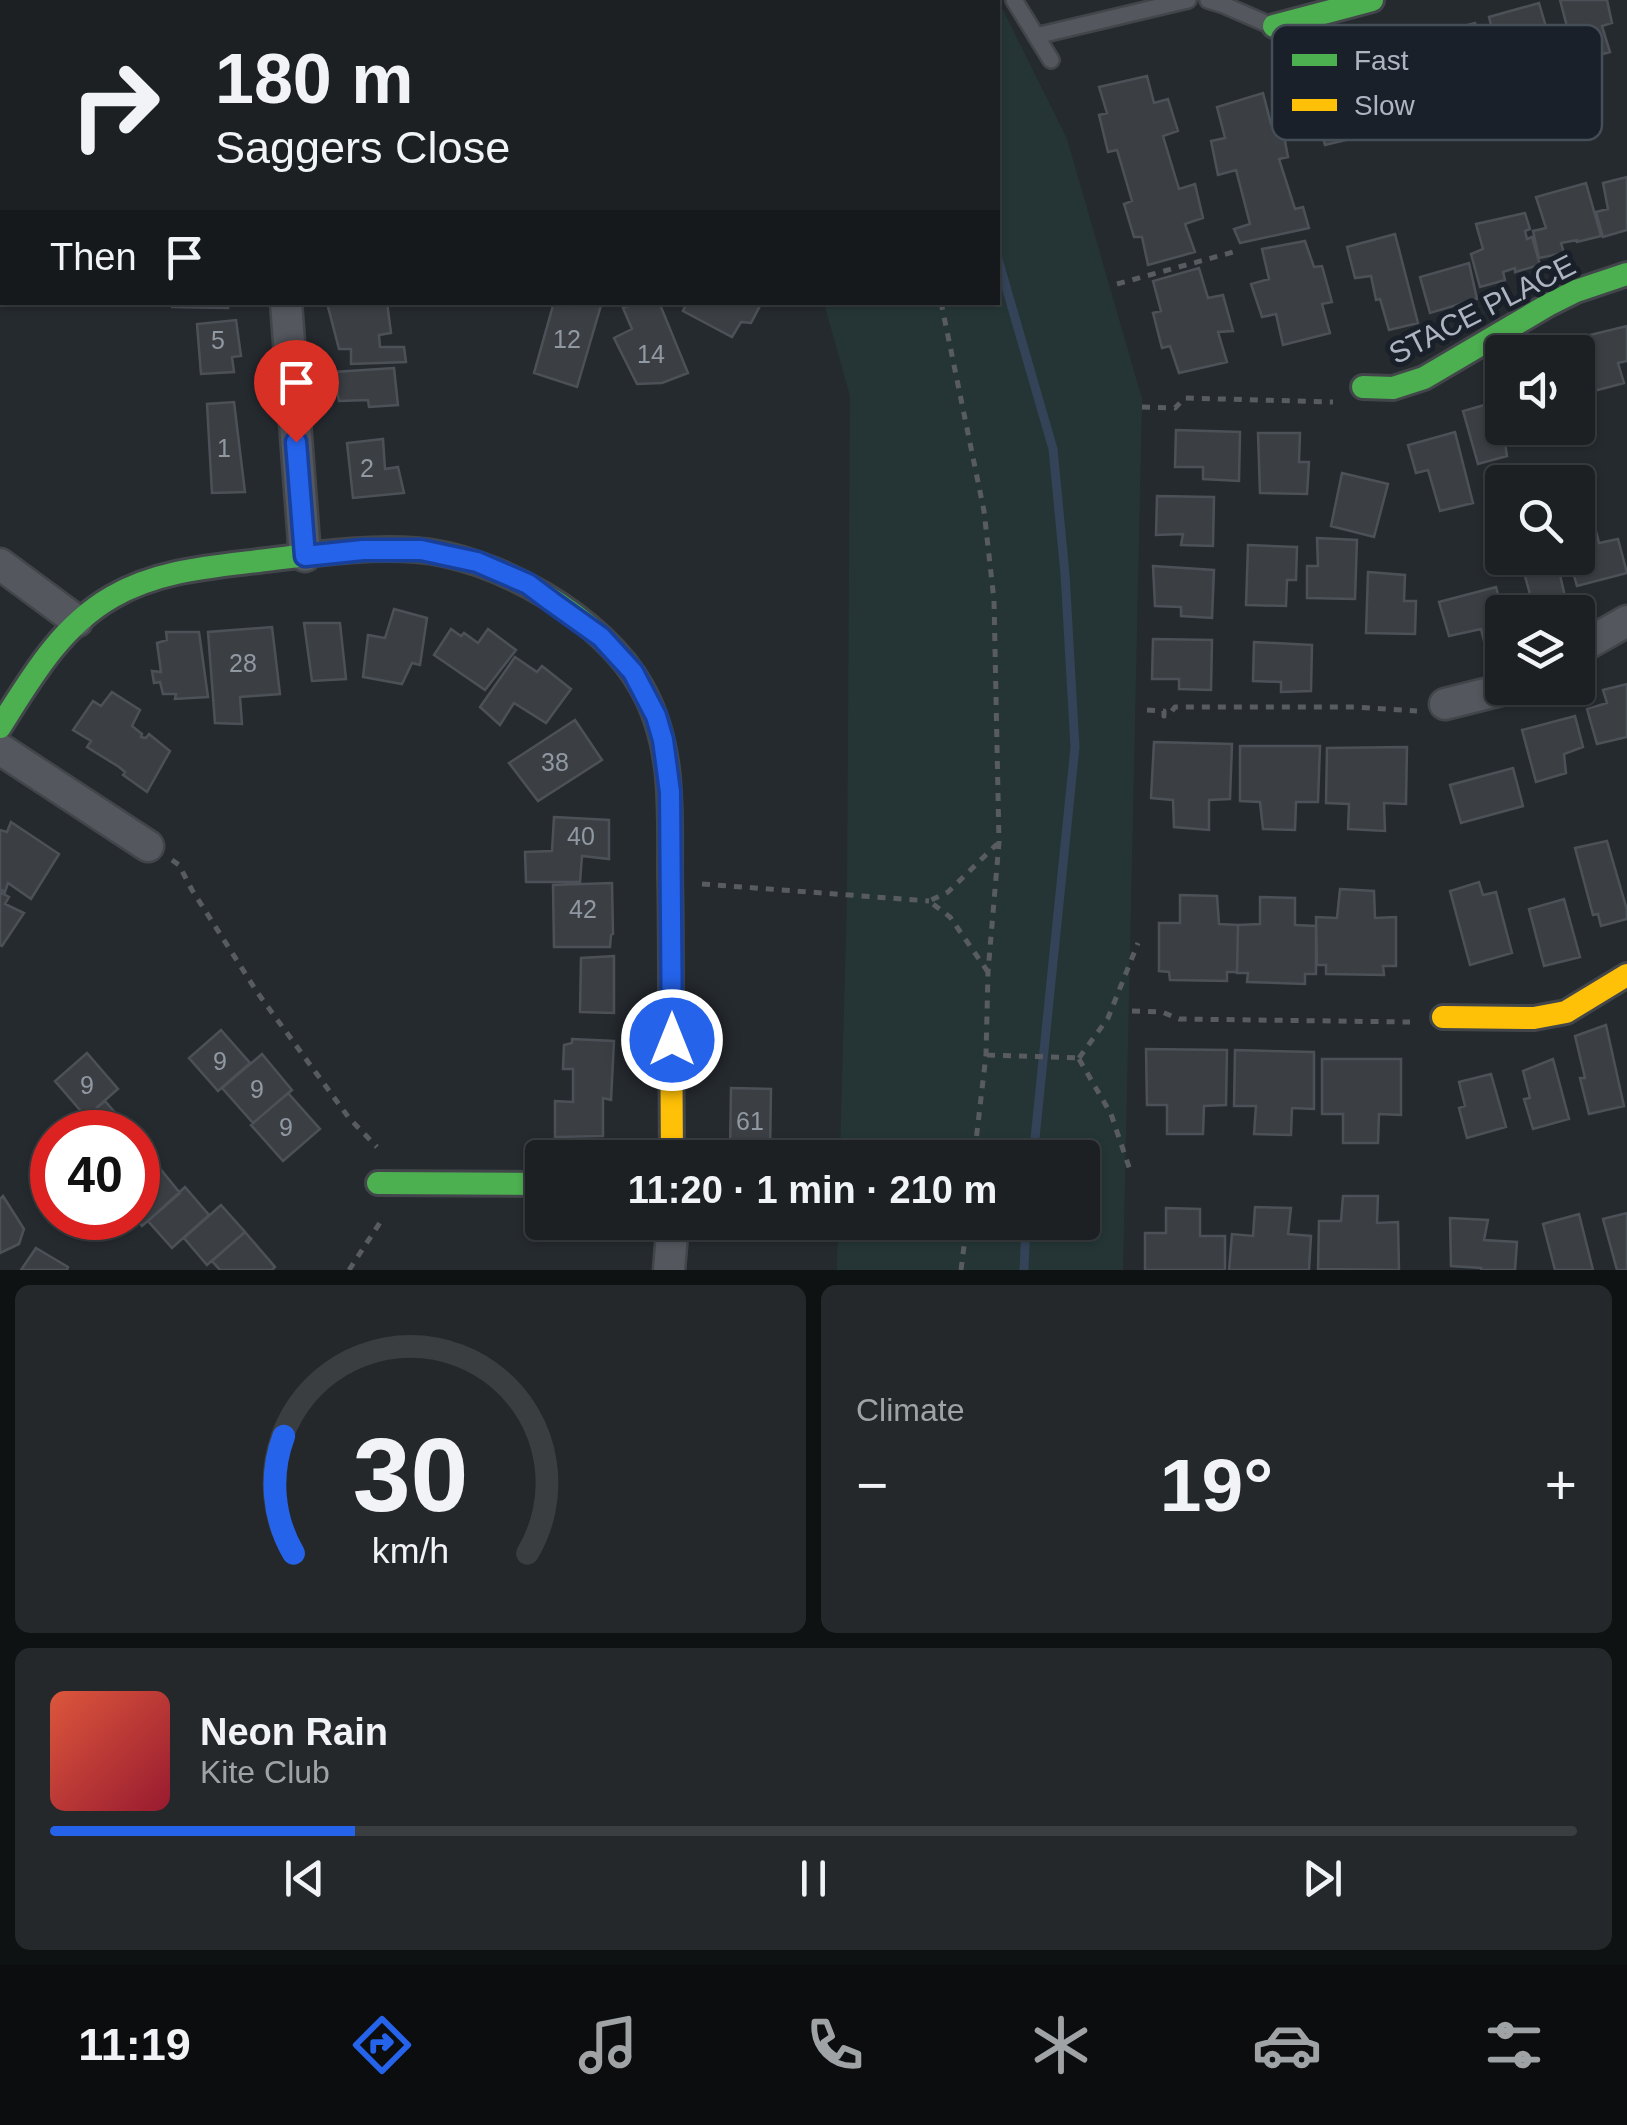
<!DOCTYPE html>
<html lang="en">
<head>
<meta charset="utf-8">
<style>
	body { margin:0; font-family:Helvetica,sans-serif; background:#25282b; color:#f1f3f6; height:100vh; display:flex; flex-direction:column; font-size:38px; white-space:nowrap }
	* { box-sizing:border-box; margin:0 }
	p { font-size:32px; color:#a0a3a6 }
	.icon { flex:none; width:55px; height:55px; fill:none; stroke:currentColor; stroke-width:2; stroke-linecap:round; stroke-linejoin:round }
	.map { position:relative; height:1270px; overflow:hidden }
	.side { display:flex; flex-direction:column; gap:15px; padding:15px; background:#0f1213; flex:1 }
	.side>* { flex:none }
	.banner { position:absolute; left:0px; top:0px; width:1000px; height:305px; box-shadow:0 2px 8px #0004,0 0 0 2px #3a3e41; background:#1c2023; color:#f1f3f6; overflow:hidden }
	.tools { position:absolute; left:1485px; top:335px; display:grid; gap:20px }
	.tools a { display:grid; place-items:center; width:110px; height:110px; border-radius:10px; background:#1c2023; box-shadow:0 2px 8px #0004,0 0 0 2px #3a3e41; font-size:50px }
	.speed { position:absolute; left:30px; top:1110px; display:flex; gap:20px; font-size:50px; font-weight:700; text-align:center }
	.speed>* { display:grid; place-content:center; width:130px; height:130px; border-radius:50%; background:#1c2023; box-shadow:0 2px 8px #0004,0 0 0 2px #3a3e41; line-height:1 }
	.speed .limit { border:15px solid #d22; background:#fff; color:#111 }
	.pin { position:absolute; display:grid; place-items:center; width:85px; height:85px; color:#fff; margin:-102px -42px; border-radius:50% 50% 50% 0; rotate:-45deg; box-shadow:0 0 10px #0007 }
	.pin .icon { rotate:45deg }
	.me { position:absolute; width:110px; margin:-55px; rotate:0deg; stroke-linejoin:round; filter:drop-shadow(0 0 8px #0008) }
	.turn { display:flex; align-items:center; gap:35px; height:210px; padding:0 50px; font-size:45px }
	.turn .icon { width:130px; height:130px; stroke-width:2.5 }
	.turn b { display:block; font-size:70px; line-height:85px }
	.then { display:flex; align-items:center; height:95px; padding:0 50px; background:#0003; gap:20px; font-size:38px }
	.big { font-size:75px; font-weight:700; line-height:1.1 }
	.side .widget { flex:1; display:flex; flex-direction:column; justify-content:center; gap:15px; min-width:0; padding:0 35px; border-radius:15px; background:#25282b }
	.side .dial { align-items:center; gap:0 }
	.dial svg { height:260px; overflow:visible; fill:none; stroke:#3a3e41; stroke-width:7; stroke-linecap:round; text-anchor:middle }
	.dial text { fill:#f1f3f6; stroke:none }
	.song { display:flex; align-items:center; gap:30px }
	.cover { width:120px; height:120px; border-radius:15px; background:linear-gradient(135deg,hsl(10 70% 55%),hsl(350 70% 35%)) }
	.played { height:10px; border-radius:5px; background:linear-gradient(90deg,#2563eb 20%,#3a3e41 20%) }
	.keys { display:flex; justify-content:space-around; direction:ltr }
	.heat { display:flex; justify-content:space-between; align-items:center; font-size:55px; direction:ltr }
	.side .tiles { flex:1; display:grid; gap:15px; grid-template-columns:1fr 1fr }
	.widget:last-child { grid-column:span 2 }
	.trip { position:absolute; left:525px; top:1140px; width:575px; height:100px; border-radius:10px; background:#1c2023; box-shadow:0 2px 8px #0004,0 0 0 2px #3a3e41; font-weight:700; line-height:100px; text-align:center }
	.dock { display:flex; height:160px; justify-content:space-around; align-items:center; background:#0b0d0e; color:#a0a3a6 }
	.dock .icon { width:70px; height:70px }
	.dock .on { color:#2563eb }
	.dock b { font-size:45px; color:#f1f3f6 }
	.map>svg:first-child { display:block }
	.green { fill:#253536 }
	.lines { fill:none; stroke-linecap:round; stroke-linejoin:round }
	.stream { stroke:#344358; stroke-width:9 }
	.building { fill:#3b3f44; stroke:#4c5158; stroke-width:2.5 }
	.lane-casing { stroke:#42464a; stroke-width:20 }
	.street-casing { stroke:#42464a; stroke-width:35 }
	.fast-casing { stroke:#42464a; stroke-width:28 }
	.slow-casing { stroke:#42464a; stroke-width:28 }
	.path { stroke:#585c61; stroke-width:5; stroke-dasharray:8 8; stroke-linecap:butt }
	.lane { stroke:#54575e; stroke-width:15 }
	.street { stroke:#54575e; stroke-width:30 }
	.fast { stroke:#4caf50; stroke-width:22 }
	.slow { stroke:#ffc107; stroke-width:22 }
	.route-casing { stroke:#184099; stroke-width:25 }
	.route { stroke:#2563eb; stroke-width:18 }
	.labels { text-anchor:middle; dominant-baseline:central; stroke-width:10; stroke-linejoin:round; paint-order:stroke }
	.number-label { font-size:25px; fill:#9098a2 }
	.street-label { font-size:30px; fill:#adb5c2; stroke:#192029 }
	.key { fill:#192029; stroke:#454d57; stroke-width:2.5 }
	.key-label { font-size:28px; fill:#adb5c2 }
</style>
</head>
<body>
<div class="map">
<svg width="1627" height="1270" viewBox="0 0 1627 1270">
	<rect width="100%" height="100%" fill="#252a2f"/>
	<path class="green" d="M613,0H998L1067,139L1142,399L1123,1270H837L838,1223L1082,1222V1158L840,1157L847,900L850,396L824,303L998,302V2H616Z"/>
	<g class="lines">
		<path class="stream" d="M882,0L883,2
			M998,259L1053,449L1065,574L1075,747L1033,1158
			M1024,1270L1026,1222"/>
	</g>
	<path class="building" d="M1560,0H1607L1612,23L1602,26L1610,52L1576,61Z
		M1539,3L1549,37L1529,41L1535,62L1502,70L1489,17Z
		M1475,23L1485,66L1433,80L1421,37Z
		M1352,73L1361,107L1350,111L1358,137L1325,145L1309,85Z
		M1147,76L1154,103L1168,99L1178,131L1163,136L1179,189L1195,184L1203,218L1185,224L1195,252L1148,265L1142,237H1134L1124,204L1132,201L1117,150L1108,152L1099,115L1107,113L1099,87Z
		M1263,93L1271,124L1281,120L1288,157L1279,159L1295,209L1303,207L1309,228L1240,243L1234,229L1250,224L1236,170L1218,175L1211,141L1225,138L1217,107Z
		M1627,177V230L1603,237L1596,212L1608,209L1603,183Z
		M1586,183L1601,236L1577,242V240L1561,243L1564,253L1539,258L1533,231L1546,228L1536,197Z
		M1525,213L1530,229L1525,231L1527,239L1532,237L1540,265L1515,272V268L1503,272L1505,280L1480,287L1471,254L1483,249L1476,224Z
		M1395,234L1418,323L1389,330L1380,299L1376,300L1371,276L1355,278L1347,247Z
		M1305,241L1314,267L1322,266L1332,302L1322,304L1330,333L1283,345L1276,314L1262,317L1251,284L1269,279L1262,249Z
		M1469,263L1477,299L1430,313L1420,277Z
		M1199,268L1208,298L1223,295L1233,331L1218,332L1227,362L1179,373L1170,346L1162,348L1153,313L1161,311L1153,281Z
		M171,302H228V308L172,307Z
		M387,302L391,333L379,335L380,347H404L406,362L351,364V349H339L327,303Z
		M554,302L574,306L575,302H602L577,387L534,373Z
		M639,302H659L688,373L662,383L637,384L614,338L632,329L623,308Z
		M687,302H762L751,323L741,322L732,337L683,311Z
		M236,320L241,356L232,357L234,372L201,374L197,324Z
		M1627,326V361L1618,363L1624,383L1594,391L1578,338Z
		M394,368L398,405L369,407L368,400L339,401L334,372Z
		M1502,400V428H1520L1521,432L1504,436L1507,456L1478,464L1463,411Z
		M234,402L245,492L212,493L207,404Z
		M1176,430L1240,432L1239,481L1203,479V467H1175Z
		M1455,432L1473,503L1440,511L1428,470L1416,473L1408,445Z
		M1258,433H1300L1299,462H1309L1307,494L1260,493Z
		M383,439L385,469L398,467L404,493L353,498L347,443Z
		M1342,473L1388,484L1374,537L1331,526Z
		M1157,496L1214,497L1213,546L1181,545L1183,534L1156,535Z
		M1594,523L1599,543L1618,539L1627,573L1577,586L1569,558H1578V528Z
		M1317,538L1357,540L1355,599L1307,598V566H1318Z
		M1248,545L1297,547L1296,580H1287L1286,606L1246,605Z
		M1520,558H1545L1549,573L1559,571L1567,605L1531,612L1529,607L1533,605Z
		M1153,566L1214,570L1212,618L1181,616V607L1155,606Z
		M1368,572L1405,575L1404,601H1416L1415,634L1366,633Z
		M1496,587L1503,612L1502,636L1484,641L1481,629L1449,636L1439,602Z
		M394,609L427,618L420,665L412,663L402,684L363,677L368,635L385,638Z
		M304,623H340L346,679L312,681Z
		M272,627L280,694L240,697L242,724L215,723L208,632Z
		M451,629L461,636L464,633L478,643L488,629L516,650L485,690L434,655Z
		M166,632H199L208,697L175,699L176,694H163L160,682L154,683L152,671L161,672L157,643L167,640Z
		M1153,639L1212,640L1211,690L1179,689V679H1152Z
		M1254,642L1312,645L1311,691L1281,692V682L1253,681Z
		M515,657L537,672L542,666L571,689L546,723L514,703L500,725L480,707Z
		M1627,684V737L1597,744L1587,709L1607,703L1603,690Z
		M112,692L140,710L132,726L142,734L141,737L146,738L149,734L170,751L147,792L123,775L125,772L119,767L87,747L91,741L73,730L93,701L101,706Z
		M1575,716L1583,747L1564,754L1566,773L1536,782L1522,730Z
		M575,720L602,760L538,801L509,763Z
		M1154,742L1232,744L1230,799L1209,800V830L1174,827L1173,800L1151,798Z
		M1240,746H1320L1318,802H1296L1295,830L1263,829L1260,802L1240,801Z
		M1407,747L1406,804L1384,803L1385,831L1348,829L1349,804L1326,803L1327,748Z
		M1513,768L1523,806L1461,823L1450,785Z
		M554,817L609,820V859L582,856L580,882H526L525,852L552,851Z
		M11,822L59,854L31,899L8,883L5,892L0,889V830L7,832Z
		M1607,841L1627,910V919L1601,926L1598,914L1593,915L1575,848Z
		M1479,882L1483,895L1496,892L1512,953L1470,965L1450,891Z
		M612,883L613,934L611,935L610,947H554L553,885Z
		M1340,889L1374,891L1375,918L1396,917V966H1383L1384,975L1326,974V965H1317L1316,917L1337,918Z
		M0,892L9,897L5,904L24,913L2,946L0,945Z
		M1180,895L1217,896L1219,924L1238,925L1237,972H1227V981L1170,980L1169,972L1159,971V923H1180Z
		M1260,897L1295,898V925L1316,926V974H1305V984L1247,982L1248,973H1237L1238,925L1260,924Z
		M1564,899L1580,957L1544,966L1529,909Z
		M614,956V1013L580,1012L581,958Z
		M1606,1025L1624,1106L1589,1114L1580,1078H1585L1575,1036Z
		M221,1030L250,1063L218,1091L189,1058Z
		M572,1039L614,1041L611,1100L603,1098V1136L555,1137V1101L573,1102V1069H563L564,1045L572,1043Z
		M1146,1049L1227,1050L1226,1105L1204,1106L1203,1134H1167V1105H1147Z
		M1235,1050L1314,1052V1109L1292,1108L1291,1135L1254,1134L1256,1106H1234Z
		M87,1053L118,1089L86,1117L55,1081Z
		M262,1054L292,1090L253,1123L222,1088Z
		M1322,1059H1401V1115L1379,1114L1378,1143H1343V1114H1322Z
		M1553,1059L1569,1119L1533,1129L1524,1099L1530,1098L1523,1071Z
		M1491,1074L1506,1127L1467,1138L1459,1108L1465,1106L1459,1082Z
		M731,1088L771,1089L770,1154L730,1153Z
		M288,1093L320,1129L283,1161L251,1125Z
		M105,1101L132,1132H74L71,1129Z
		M158,1166L180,1193L142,1226L135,1218H138V1183Z
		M185,1187L209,1215L172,1248L148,1221Z
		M3,1196L24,1229L19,1244L0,1253V1199Z
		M1343,1196H1378L1377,1223L1398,1222L1399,1270L1318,1269L1319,1221H1341Z
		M221,1205L245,1232L207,1265L184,1238Z
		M1255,1207L1291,1208L1288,1234L1311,1236L1309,1270H1229L1232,1234L1253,1236Z
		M1166,1208L1200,1209V1236H1225V1270H1145V1233H1166Z
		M1627,1213V1270H1617L1603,1219Z
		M1579,1214L1593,1270H1555L1543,1224Z
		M1450,1218L1488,1220L1484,1240L1517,1242L1515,1270H1481V1268L1451,1266Z
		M245,1232L275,1267L272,1270H220L212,1261Z
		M36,1248L68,1267L67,1270H21Z"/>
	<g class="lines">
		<defs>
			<path id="lane" d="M1014,0L1051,60
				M1208,0L1224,5L1270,25
				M1036,36L1188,0"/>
			<path id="street" d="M0,83L2,86
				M286,302L305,556
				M0,564L77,621
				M1578,649L1627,621
				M1445,704L1509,688
				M0,749L148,846
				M669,1270L673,1222"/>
			<path id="fast" d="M1274,26L1372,0
				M1363,387L1393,388L1424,378L1548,305L1576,291L1627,274
				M0,727C31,678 60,627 112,597C156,571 208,567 258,561C310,555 364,546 416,550C495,556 603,617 642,688C674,745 670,809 670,872C671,918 671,963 671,1008
				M378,1183L542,1184"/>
			<path id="slow" d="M671,1008L672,1158
				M1443,1017L1534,1018L1566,1012L1627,975"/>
		</defs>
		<use href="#lane" class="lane-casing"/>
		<use href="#street" class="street-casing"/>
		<use href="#fast" class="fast-casing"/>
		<use href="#slow" class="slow-casing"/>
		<path class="path" d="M810,0L812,2
			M1117,284L1237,251
			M941,302L984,511L994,600L999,842L988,972L986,1055L974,1158
			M1142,407L1175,408L1185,398L1333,402
			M1147,710L1164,711V716L1169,715L1175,707H1355L1417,711
			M172,860L179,865L192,890L257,992L349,1118L377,1147
			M702,884L929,901
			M988,972L950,917L929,901L948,892L997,844
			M1132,1011L1162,1012L1179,1019L1410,1022
			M987,1055L1079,1058
			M1079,1058L1108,1018L1138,943
			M1079,1059L1111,1114L1130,1170
			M349,1270L383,1218
			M961,1270L967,1222"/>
		<use href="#lane" class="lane"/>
		<use href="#street" class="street"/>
		<use href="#fast" class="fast"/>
		<use href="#slow" class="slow"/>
	</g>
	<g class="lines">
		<defs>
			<path id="route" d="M296,442L305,556L363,550H421L477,562L528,584L552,602L601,637L633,672L656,716L663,740L670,792L672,1040"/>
		</defs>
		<use href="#route" class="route-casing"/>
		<use href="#route" class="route"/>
	</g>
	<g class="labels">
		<g class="number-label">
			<text x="567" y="339">12</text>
			<text x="218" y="340">5</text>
			<text x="651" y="354">14</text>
			<text x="224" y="448">1</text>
			<text x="367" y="468">2</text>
			<text x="243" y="663">28</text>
			<text x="555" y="762">38</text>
			<text x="581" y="836">40</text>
			<text x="583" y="909">42</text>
			<text x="220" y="1061">9</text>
			<text x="87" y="1085">9</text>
			<text x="257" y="1089">9</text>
			<text x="750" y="1121">61</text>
			<text x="286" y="1127">9</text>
		</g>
		<g class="street-label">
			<text transform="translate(1482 309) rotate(-27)">STACE PLACE</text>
		</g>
	</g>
	<rect x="1272" y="25" width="330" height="115" rx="15" class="key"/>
	<rect x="1292" y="54" width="45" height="12" fill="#4caf50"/>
	<rect x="1292" y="99" width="45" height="12" fill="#ffc107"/>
	<g class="key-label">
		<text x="1354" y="70">Fast</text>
		<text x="1354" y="115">Slow</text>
	</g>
</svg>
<div class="tools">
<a><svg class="icon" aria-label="sound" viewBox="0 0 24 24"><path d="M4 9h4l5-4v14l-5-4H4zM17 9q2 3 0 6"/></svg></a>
<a><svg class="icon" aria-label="search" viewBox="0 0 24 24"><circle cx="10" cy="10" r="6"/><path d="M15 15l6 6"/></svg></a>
<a><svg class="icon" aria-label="layers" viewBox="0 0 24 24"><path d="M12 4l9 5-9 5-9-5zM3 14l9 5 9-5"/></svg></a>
</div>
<div class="speed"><div class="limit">40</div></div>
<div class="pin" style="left:296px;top:442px;background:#d93025"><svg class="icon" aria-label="arrive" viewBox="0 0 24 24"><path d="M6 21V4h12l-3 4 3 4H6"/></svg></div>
<svg class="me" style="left:672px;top:1040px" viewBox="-20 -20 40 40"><circle r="17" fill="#2563eb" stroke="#fff" stroke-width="3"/><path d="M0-11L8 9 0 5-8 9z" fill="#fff"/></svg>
<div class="trip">11:20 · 1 min · 210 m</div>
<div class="banner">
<div class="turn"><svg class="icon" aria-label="right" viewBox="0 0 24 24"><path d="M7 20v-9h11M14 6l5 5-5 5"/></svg><div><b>180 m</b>Saggers Close</div></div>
<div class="then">Then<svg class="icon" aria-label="arrive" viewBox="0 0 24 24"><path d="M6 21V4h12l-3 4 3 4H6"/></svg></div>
</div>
</div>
<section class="side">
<div class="tiles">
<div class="widget dial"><svg viewBox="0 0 100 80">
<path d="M14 69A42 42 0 1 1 86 69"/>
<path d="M14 69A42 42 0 0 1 11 33" stroke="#2563eb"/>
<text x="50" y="56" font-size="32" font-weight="700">30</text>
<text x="50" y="72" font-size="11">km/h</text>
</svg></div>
<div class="widget"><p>Climate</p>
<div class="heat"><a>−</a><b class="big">19°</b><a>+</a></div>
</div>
<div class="widget">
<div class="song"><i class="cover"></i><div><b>Neon Rain</b><p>Kite Club</p></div></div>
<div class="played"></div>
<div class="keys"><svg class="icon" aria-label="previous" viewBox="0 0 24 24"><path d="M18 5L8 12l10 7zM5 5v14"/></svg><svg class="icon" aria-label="pause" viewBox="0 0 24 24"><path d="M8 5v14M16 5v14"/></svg><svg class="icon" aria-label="next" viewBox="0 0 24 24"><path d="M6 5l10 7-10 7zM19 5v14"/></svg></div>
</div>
</div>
</section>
<nav class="dock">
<b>11:19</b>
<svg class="icon on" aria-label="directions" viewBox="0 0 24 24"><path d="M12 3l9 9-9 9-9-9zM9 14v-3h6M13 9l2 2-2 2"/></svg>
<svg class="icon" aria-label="music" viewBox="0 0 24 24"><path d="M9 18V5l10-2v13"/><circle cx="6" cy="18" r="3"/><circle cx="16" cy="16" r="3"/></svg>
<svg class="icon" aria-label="phone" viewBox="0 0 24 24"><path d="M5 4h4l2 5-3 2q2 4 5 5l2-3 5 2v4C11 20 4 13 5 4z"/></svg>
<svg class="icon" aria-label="climate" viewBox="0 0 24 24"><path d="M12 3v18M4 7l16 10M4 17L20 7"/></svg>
<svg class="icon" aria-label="car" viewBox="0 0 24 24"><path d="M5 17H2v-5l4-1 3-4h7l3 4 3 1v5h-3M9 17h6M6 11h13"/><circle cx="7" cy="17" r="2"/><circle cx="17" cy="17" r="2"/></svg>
<svg class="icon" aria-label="filters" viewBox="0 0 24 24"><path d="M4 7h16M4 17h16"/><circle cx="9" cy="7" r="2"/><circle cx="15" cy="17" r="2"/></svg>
</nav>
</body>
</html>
